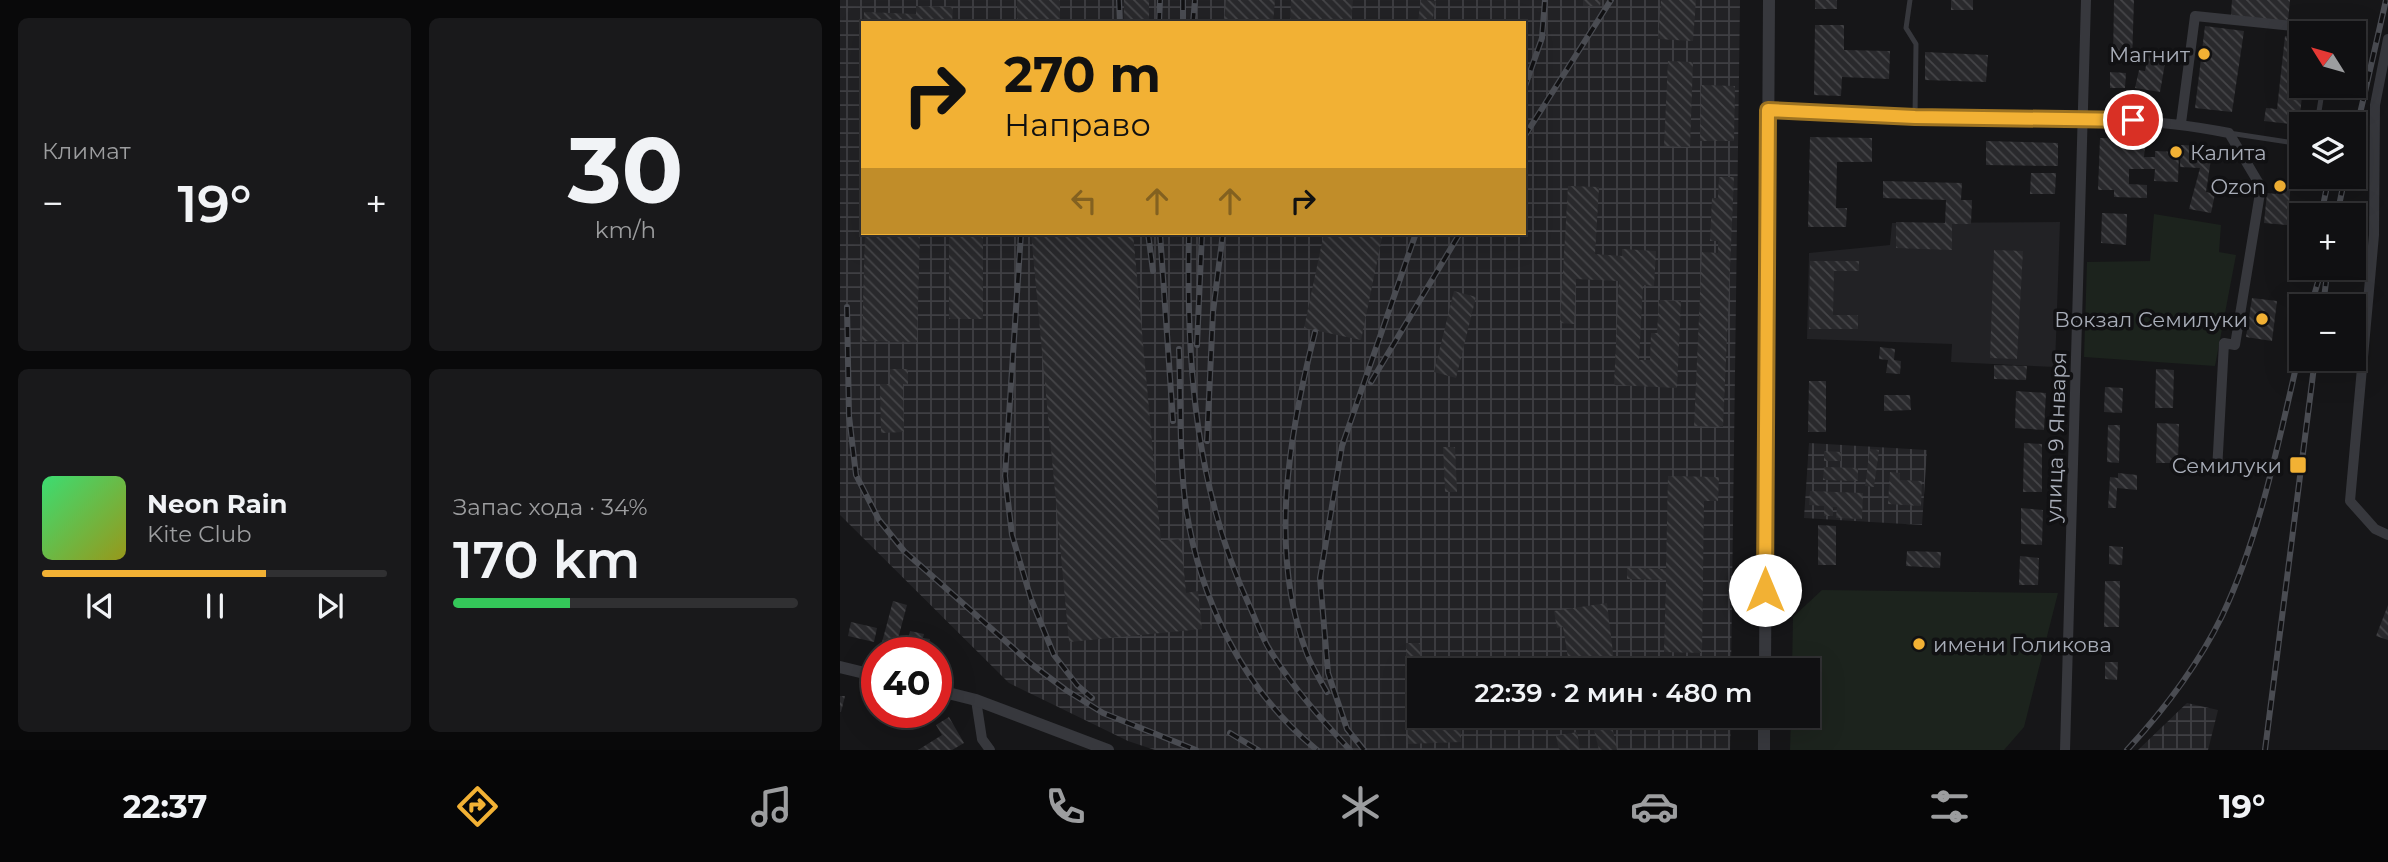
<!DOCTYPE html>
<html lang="ru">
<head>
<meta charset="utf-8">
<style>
	body { margin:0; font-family:Montserrat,sans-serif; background:#19191b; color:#f1f3f6; height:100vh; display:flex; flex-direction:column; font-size:26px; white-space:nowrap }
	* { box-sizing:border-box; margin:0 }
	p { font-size:23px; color:#9c9d9f }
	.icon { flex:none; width:38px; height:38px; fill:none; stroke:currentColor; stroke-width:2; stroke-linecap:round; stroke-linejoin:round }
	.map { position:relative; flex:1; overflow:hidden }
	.sheet { display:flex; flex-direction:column; gap:18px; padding:18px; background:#09090a; width:840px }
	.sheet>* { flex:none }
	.hud { position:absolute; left:21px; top:21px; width:665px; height:214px; border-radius:0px; box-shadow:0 7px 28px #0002,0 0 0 2px #303032; background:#f2b134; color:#111; overflow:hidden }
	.needle { width:46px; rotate:307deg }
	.tools { position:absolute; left:1449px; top:21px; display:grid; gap:14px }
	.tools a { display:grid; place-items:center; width:77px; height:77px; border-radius:0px; background:#101012; box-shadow:0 7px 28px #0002,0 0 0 2px #303032; font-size:35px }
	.speed { position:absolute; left:21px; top:637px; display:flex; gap:14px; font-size:35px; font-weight:700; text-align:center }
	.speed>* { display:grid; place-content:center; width:91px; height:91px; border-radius:50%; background:#101012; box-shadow:0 7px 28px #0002,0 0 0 2px #303032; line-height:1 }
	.speed .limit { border:10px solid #d22; background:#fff; color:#111 }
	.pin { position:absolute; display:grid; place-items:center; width:60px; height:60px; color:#fff; margin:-30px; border:4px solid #fff; border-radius:50%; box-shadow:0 2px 7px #0007 }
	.me { position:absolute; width:77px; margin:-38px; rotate:0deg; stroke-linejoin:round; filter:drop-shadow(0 0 5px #0008) }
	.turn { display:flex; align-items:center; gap:24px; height:147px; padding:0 28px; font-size:32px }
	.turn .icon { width:91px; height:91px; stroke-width:2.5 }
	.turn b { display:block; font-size:49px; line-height:60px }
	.lanes { display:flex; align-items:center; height:66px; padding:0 28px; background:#0003; justify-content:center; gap:35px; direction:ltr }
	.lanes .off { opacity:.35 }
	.big { font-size:52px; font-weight:600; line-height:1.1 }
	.sheet .widget { flex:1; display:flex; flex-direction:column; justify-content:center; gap:10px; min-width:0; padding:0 24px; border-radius:10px; background:#19191b }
	.sheet .dial { align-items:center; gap:0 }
	.dial b { font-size:91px; line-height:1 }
	.song { display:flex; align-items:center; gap:21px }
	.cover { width:84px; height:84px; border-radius:10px; background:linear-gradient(135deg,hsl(140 70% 55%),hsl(60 70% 35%)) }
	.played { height:7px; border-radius:4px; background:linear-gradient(90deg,#f2b134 65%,#303032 65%) }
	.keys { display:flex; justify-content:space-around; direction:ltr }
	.heat { display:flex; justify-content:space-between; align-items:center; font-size:38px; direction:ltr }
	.charge { height:10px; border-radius:5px; background:linear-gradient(90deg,#34c759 34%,#303032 0) }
	.sheet .tiles { flex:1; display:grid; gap:18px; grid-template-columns:repeat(2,1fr) }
	.trip { position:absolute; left:567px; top:658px; width:413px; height:70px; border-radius:0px; background:#101012; box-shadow:0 7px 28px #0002,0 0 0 2px #303032; font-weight:600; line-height:70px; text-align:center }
	.menu { display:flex; height:112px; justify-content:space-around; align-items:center; background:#060607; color:#9c9d9f }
	.menu .icon { width:49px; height:49px }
	.menu .active { color:#f2b134 }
	.menu b { font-size:32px; color:#f1f3f6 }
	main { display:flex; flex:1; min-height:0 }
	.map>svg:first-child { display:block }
	.built { fill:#222225 }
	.industrial { fill:url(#industrial-grid); fill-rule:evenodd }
	.park { fill:#1c231d }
	.building { fill:url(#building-back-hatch) }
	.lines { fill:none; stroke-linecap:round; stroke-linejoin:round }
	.service { stroke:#37383d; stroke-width:5 }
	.minor { stroke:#37383d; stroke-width:10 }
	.tertiary { stroke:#37383d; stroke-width:12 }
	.rail-casing { stroke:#4a4c52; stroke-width:6 }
	.rail { stroke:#111113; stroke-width:3.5; stroke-dasharray:10; stroke-linecap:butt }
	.route-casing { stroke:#9d7322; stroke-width:18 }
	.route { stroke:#f2b134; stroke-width:12 }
	.poi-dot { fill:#f2b134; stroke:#111113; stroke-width:2.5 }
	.labels { text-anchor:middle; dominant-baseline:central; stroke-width:7; stroke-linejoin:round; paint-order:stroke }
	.poi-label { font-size:21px; fill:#a8adb8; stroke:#111113; text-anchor:end }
	.street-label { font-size:21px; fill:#a8adb8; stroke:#111113 }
</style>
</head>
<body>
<main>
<section class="sheet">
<div class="tiles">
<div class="widget"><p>Климат</p>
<div class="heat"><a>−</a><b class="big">19°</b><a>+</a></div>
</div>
<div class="widget dial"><b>30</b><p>km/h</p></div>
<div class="widget">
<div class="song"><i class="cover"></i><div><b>Neon Rain</b><p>Kite Club</p></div></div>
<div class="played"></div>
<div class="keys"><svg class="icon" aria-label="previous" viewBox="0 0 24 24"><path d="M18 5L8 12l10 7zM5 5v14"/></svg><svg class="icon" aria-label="pause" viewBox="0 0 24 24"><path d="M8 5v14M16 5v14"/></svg><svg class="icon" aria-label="next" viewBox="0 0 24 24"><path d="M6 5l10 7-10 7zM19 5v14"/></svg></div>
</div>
<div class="widget"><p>Запас хода · 34%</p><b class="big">170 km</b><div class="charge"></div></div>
</div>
</section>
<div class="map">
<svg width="1548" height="750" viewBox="0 0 1548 750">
	<defs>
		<pattern id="industrial-grid" width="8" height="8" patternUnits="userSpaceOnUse" patternTransform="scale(1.75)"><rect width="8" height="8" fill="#222225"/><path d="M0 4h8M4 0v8" fill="none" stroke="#3f3f43"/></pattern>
		<pattern id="building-back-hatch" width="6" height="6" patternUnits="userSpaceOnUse" patternTransform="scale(1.75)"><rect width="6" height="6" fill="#29292c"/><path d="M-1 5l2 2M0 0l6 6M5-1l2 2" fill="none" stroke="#454548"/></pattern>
	</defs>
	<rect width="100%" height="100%" fill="#161618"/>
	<path class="built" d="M1220,222L1215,367L1111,362L1112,344L967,339L969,253L1050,245L1052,223Z"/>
	<path class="industrial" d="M0,0H900L891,670H579V716H891L890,750H315L288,741L169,683L0,515ZM23,23H684V233H23Z
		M969,443L1087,450L1082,525L964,518Z
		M1347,703L1378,710L1368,750H1298Z"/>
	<path class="park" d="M1314,214L1381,225L1379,252L1396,255L1375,366L1244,357L1247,262L1310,261Z
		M982,590L1218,593L1184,727L1164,750H950L951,716H968V670H952L953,617Z"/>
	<path class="building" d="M177,0H220V23H177Z
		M284,0H309V23H284Z
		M386,0H435L433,23H384Z
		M451,0H513L511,23H450Z
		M581,0L596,1L592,23L578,21Z
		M743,0H761L760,6H743Z
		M821,0H856L853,41L818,39Z
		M975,0H997V9H975Z
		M1111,0H1133V10H1111Z
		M1274,0H1294L1292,60H1273Z
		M1392,0H1450L1448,22L1391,15Z
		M76,6L113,7L112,23H24V12L76,14Z
		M975,25H1004V50L1050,51L1049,79L1002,77L1001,96L974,95Z
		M1365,26L1404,31L1392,112L1355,108Z
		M1445,36L1461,38L1463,86L1459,125L1424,121L1426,108L1437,109Z
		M1085,52L1148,55L1146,82L1085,80Z
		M1308,54L1326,58L1320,92L1295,88L1299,70L1305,71Z
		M828,61L853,62L850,147L824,146Z
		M1270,72L1286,73L1285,88H1270Z
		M861,85L895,86L894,141H860Z
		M970,137L1032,138V162H997L996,208H1007L1006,227H968Z
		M1260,138L1298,139L1297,146L1305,147L1304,157H1315V151L1339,152L1338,182L1314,181L1315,169H1289V184L1307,185V198L1274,197V190H1258Z
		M1146,141L1218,143V166L1146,165Z
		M1341,145L1363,146L1372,152L1366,192L1375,194L1371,213L1349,209L1360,168L1340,167Z
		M1191,173H1216L1215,194H1190Z
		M879,177H894L883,427L854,426L862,252L878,253V241H870L872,198H878Z
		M1043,181L1122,183L1121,200H1132L1131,224H1112V250L1056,248V222L1105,223L1106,200L1043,198Z
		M1437,181L1451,182L1447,225L1424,223L1427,193L1436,194Z
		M728,186L759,187L755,254L782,256V249L816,251L814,286L803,285L799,360H810L811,333H817L819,300L841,301L837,388L774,385L779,281L736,279L734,324L720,323Z
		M1262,213L1287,214L1286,245L1261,243Z
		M25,233H80L77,342L22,341Z
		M109,233H143V319H109Z
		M191,233H293L321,541L341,539L346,593L358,591L362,629L229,642Z
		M484,233H543L521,340L464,328Z
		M1154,250L1183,251L1177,359L1150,358Z
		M970,261H1019V271H994L993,315H1018V329H969Z
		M614,291L636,297L616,378L594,372Z
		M1412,298L1437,301L1432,341L1406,337Z
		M1040,347L1055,349L1054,360L1061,361L1060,374L1046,373L1048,360L1039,359Z
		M1154,365L1187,366L1186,380L1154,379Z
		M50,369H68V384H63L64,432L41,433L40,384H50Z
		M1316,369L1334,370L1333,408H1315Z
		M969,381H986V432H968Z
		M1265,387L1283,388L1282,413L1264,412Z
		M1176,391L1206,393L1204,430L1175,428Z
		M1044,395H1070L1071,410L1044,411Z
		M1317,423L1339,424L1338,463H1316Z
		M1268,425H1280L1279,463L1267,462Z
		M1184,443L1202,444V492H1183Z
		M603,447H615L617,492H605Z
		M1030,449L1039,450L1034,487L1025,486Z
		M984,451L1001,452V461H984Z
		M984,467L1018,468V481L983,480Z
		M1050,472L1060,473V480L1082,481L1081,506L1048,504Z
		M1278,473L1297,475V490L1277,488L1276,508H1268L1270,477L1278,478Z
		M828,476L879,477L878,501H864L862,653L824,652L826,580L787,579V568L826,569Z
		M970,491L1023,493L1022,519L996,518L997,507H993V516H984V506L969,505Z
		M1181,508L1203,510L1202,545L1181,544Z
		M978,525L996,526V565H978Z
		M1269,546L1283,547L1282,565L1269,564Z
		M1067,551L1101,552L1100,568L1066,566Z
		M1180,556L1199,558L1198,585H1179Z
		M1265,581H1280L1279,627H1264Z
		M53,601L67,605L55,650L41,646Z
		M767,603L775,670H730L723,627L717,628L714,611Z
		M1548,605V640L1536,636Z
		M11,622L37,628L34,642L8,636Z
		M70,631L84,634L83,638L90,639L87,652L66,647Z
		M566,643H580L582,730L621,729V742L568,744Z
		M1265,662H1278L1277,680L1265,679Z
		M0,696H5L1,712H0Z
		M53,712L77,715L73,730L50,724Z
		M109,717L124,743L112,750H78L102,735L96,725Z
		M772,726L777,750H759L754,730Z
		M737,732L740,750H719L716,736Z"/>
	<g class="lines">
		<path class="service" d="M1070,0L1066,28L1076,44L1075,117
			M1453,26L1492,33
			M1477,124L1483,86
			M1389,133L1461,144"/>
		<path class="minor" d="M1548,39L1535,105L1534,235L1510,501L1535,529L1548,535
			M928,110C977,112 1027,116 1076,117C1181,119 1286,112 1389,133L1421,187L1395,345L1384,343L1377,471
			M1341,123L1355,16L1453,26
			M136,700L142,739L150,750
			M1225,750L1246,0"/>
		<path class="tertiary" d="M0,667L37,676
			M925,670L929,0
			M96,690L136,700L268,750
			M924,750V716"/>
		<defs>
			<path id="rail" d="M279,0L280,23
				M343,0V23
				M319,23L320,0
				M353,23L355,0
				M684,89L702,38L705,0
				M684,137L771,0
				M1514,140L1546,0
				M1481,215L1489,177
				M1497,215L1505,177
				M181,233L165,476L172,535L191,599L214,655L237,685L252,698
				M308,233L313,271
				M320,233L333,421
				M349,233C346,361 355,489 410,607C417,623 423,641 433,655C455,690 482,720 510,750
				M1471,306L1482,268
				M1483,306L1486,282
				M7,307L9,416L16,475L39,520L64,551L190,663L226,690L263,713L356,750
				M475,332C449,434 428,552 467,654C472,667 480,680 487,692
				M357,345L362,233
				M339,349C341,399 339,459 346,508C360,600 403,690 477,750
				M1454,355L1461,316
				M531,382L620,233
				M367,441L373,312L383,233
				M390,733L418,750
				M524,750L507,729L488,673L480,578L502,446L576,233
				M1287,750C1324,710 1358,665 1382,616C1421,534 1440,434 1461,346
				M1425,750L1475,359"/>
		</defs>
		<use href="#rail" class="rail-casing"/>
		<use href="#rail" class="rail"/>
	</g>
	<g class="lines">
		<defs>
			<path id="route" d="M925,590L928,110L1075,117L1293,120"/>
		</defs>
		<use href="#route" class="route-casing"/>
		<use href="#route" class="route"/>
	</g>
	<g class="poi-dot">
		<circle cx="1364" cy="54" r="7"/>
		<circle cx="1336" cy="152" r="7"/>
		<circle cx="1440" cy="186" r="7"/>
		<circle cx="1422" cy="319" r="7"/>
		<rect x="1449" y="456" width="18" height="18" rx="3.5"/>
		<circle cx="1079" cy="644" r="7"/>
	</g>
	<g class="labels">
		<g class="poi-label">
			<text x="1350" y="54">Магнит</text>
			<text x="1350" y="152" text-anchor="start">Калита</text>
			<text x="1426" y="186">Ozon</text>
			<text x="1408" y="319">Вокзал Семилуки</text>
			<text x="1442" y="465">Семилуки</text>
			<text x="1093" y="644" text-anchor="start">имени Голикова</text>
		</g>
		<g class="street-label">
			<text transform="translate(1216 437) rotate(-88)">улица 9 Января</text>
		</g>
	</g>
</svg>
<div class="tools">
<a><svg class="needle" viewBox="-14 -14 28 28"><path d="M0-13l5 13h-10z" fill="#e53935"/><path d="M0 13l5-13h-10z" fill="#9c9d9f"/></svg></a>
<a><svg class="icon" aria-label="layers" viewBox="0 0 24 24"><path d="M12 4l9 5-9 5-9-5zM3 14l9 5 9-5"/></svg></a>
<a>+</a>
<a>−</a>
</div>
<div class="speed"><div class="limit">40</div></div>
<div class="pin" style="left:1293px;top:120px;background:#d93025"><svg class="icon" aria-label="arrive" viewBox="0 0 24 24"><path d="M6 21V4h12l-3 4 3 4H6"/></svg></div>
<svg class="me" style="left:925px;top:590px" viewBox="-20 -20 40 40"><circle r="19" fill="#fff"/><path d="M0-13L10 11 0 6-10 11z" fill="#f2b134"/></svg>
<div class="trip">22:39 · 2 мин · 480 m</div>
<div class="hud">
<div class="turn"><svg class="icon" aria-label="right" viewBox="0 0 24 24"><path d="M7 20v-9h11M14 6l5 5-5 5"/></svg><div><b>270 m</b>Направо</div></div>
<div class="lanes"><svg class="icon off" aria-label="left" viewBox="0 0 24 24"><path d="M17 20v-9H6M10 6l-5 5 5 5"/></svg><svg class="icon off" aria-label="ahead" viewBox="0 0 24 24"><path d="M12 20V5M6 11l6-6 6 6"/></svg><svg class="icon off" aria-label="ahead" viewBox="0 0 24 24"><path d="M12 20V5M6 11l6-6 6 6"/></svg><svg class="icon" aria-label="right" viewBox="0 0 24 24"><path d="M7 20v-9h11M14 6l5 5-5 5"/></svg></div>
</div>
</div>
</main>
<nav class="menu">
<b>22:37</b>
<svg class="icon active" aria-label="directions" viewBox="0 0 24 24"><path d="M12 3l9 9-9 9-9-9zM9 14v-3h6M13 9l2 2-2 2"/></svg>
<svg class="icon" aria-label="music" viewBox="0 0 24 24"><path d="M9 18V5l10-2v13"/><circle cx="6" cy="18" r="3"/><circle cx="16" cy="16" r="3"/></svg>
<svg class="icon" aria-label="phone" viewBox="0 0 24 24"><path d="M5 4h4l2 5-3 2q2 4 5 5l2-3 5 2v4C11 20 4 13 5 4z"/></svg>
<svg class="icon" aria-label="climate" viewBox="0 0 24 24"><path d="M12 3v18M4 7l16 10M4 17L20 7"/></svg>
<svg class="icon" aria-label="car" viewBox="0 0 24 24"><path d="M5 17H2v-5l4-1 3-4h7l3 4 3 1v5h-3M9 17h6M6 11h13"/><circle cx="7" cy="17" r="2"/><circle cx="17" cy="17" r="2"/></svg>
<svg class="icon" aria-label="filters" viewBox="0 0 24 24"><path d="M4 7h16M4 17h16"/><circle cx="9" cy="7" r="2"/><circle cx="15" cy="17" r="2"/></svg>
<b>19°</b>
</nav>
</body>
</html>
